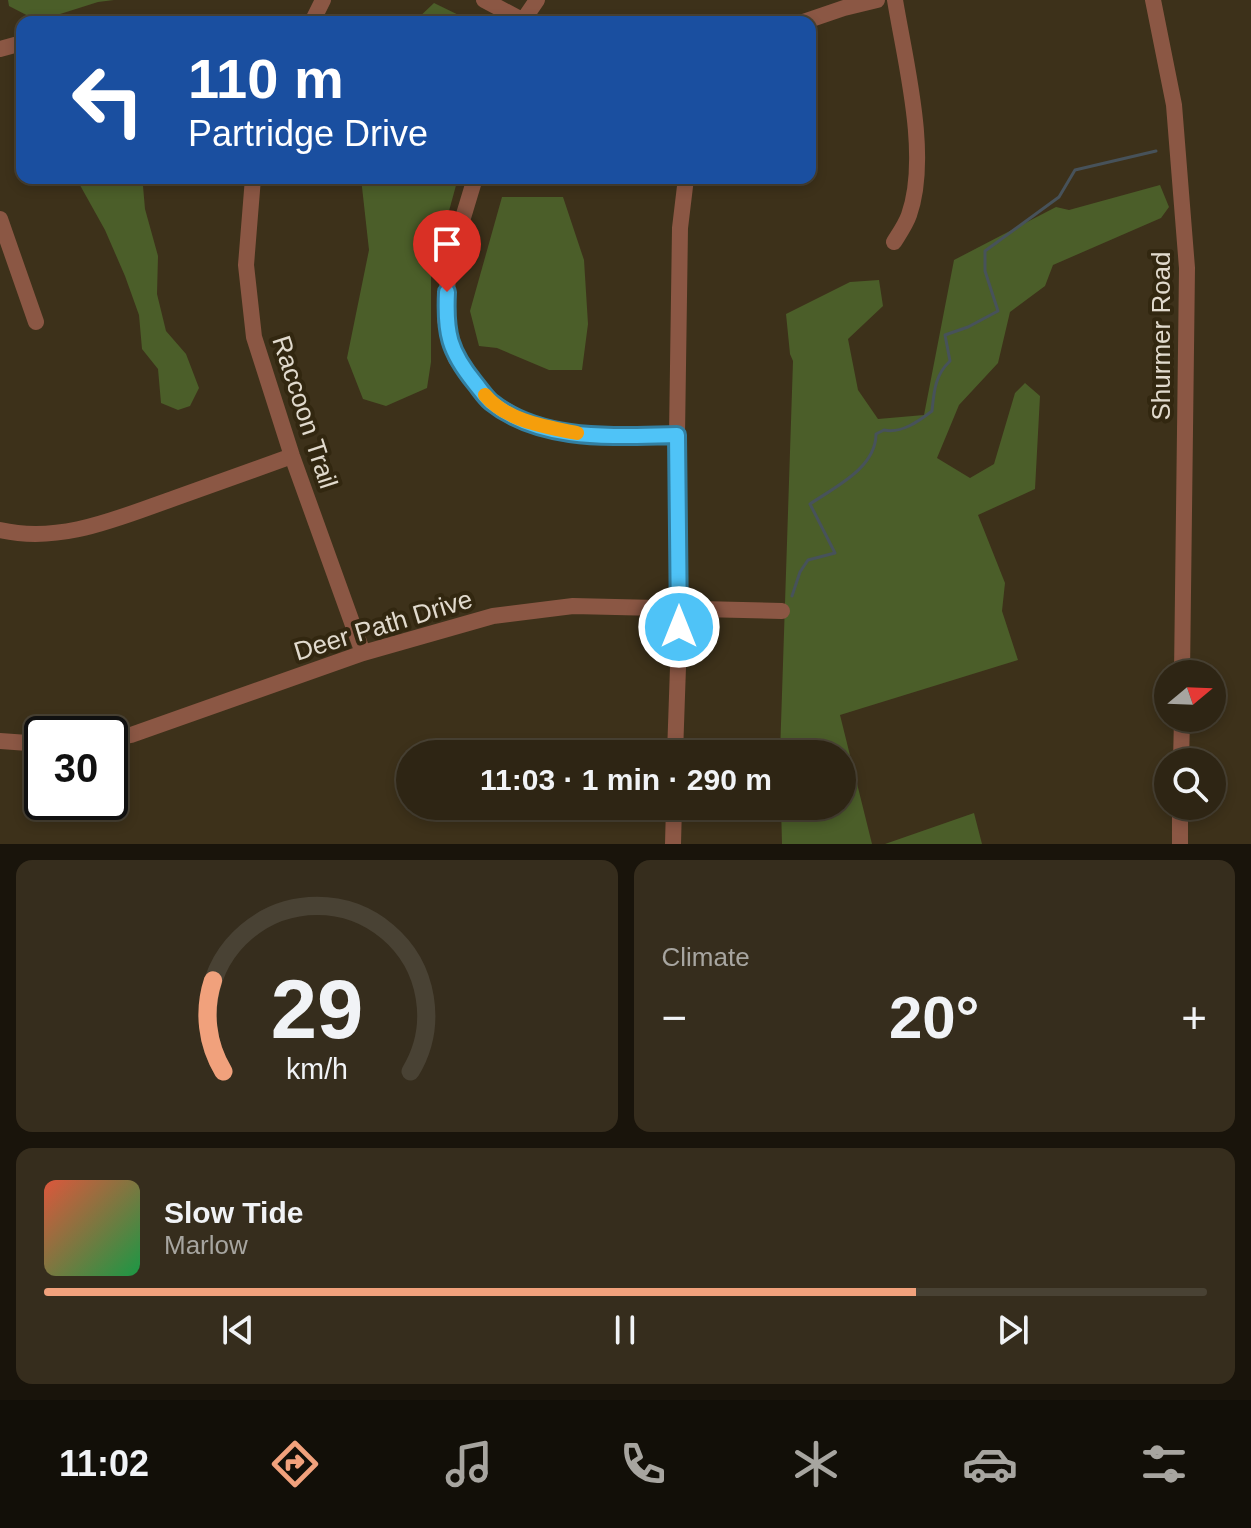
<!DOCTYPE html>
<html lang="en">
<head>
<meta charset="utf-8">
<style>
	body { margin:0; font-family:Helvetica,sans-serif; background:#362d1d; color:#f1f3f6; height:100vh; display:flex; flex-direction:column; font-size:30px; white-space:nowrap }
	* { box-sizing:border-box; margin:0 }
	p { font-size:26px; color:#a7a5a0 }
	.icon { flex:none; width:44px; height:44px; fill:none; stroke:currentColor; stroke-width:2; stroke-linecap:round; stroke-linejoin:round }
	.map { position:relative; height:844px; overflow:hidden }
	.details { display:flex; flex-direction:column; gap:16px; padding:16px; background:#19140b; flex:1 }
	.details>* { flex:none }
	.hud { position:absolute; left:16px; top:16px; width:800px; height:168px; border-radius:16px; box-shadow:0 4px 12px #0003,0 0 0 2px #494234; background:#1a4fa0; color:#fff; overflow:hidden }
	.needle { width:52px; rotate:71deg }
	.tools { position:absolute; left:1154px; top:660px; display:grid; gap:16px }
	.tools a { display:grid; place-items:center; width:72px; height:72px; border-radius:50%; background:#2e2514; box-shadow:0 4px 12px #0003,0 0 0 2px #494234; font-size:40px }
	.speed { position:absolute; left:24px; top:716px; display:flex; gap:16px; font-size:40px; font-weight:700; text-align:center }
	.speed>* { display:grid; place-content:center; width:104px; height:104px; border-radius:50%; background:#2e2514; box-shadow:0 4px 12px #0003,0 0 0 2px #494234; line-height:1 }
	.speed .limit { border:4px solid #111; border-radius:12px; background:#fff; color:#111 }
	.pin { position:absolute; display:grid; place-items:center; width:68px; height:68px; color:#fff; margin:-82px -34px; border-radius:50% 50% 50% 0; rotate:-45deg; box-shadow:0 0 8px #0007 }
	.pin .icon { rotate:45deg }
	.me { position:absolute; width:88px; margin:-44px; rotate:0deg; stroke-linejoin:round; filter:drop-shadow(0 0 6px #0008) }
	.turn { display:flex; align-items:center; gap:28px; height:168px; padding:0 40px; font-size:36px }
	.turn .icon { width:104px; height:104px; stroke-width:2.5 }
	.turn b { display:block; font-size:56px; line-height:68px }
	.big { font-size:60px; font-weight:700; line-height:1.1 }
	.details .tile { flex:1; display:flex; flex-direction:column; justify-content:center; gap:12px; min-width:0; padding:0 28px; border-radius:16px; background:#362d1d }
	.details .dial { align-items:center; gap:0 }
	.dial svg { height:208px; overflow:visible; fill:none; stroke:#494234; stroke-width:7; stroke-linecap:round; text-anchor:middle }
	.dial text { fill:#f1f3f6; stroke:none }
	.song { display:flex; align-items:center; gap:24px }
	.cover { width:96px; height:96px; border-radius:12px; background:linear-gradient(135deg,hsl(10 70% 55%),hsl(140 70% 35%)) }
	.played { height:8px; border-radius:4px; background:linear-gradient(90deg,#f1a17c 75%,#494234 75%) }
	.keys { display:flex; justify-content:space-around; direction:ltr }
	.heat { display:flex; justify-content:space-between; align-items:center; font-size:44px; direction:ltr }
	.details .tiles { flex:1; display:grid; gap:16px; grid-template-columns:1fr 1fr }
	.tile:last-child { grid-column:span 2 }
	.trip { position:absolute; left:396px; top:740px; width:460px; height:80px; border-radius:40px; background:#2e2514; box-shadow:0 4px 12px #0003,0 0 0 2px #494234; font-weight:700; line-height:80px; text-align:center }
	.tab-bar { display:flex; height:128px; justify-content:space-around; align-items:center; background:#120f08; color:#a7a5a0 }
	.tab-bar .icon { width:56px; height:56px }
	.tab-bar .selected { color:#f1a17c }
	.tab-bar b { font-size:36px; color:#f1f3f6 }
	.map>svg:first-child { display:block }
	.green { fill:#4b5e29 }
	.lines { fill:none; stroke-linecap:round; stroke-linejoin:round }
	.stream { stroke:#47525a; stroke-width:3 }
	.minor { stroke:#8b5744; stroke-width:16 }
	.route-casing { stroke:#337fa1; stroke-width:20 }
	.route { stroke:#4fc3f7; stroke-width:14 }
	.slow { stroke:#f59e0b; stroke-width:14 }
	.labels { text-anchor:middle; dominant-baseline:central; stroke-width:8; stroke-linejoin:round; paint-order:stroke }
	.street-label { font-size:26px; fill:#e1dacd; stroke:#322710 }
</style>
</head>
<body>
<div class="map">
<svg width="1251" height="844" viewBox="0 0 1251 844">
	<rect width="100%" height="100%" fill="#3d311a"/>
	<path class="green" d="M8,0H114L98,2L38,21L9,6Z
		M434,3L473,22H414Z
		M76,178H145L143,186L145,209L158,256L157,294L166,331L186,354L199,388L190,406L178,410L161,403L158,369L142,349L139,315L125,276L105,230Z
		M361,178H458L431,277V362L427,388L386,406L363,399L347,358L369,250Z
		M1160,185L1169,207L1161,218L1053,265L1045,286L1010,312L998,363L959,405L937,458L970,478L994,464L1015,393L1025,383L1040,396L1035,489L978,515L1005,583L1002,611L1018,660L840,715L872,844H782L781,806H842V754H780L793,361L790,354L786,314L850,282L879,280L883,306L848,339L858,390L878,419L924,415L954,260L1056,207L1069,210Z
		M502,197H563L584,260L588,324L582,370H549L497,348L479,346L470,311Z
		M974,813L982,844H885Z"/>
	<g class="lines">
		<path class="stream" d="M792,596L800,572L808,560L835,553L810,504C835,487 876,468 876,434L884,430C901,434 919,421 932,411C934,391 935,375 950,361L945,335L968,327L998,311L985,271V251L1059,197L1075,170L1156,151"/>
		<path class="minor" d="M484,0L522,20
			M1153,0L1174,105L1187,268L1182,674
			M312,22L323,0
			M522,22L537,0
			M803,22L844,8L877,0
			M0,49L22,43
			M253,178L246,265L254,337L292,456L363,653
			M475,178L449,264L445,320L456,359L491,402L533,425L591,436L677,435
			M0,219L36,322
			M894,242C899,234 906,224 909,215C930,156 905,61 895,0
			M0,530C61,544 118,518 175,498C214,484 253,470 292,456
			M110,739L131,735L363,653L493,616L573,606L782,611
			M0,741L42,744
			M675,754L680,609L677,435L680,228L686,178
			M1181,762L1182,718
			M673,844L674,806
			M1180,844V806"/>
	</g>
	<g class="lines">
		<defs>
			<path id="route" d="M447,292C445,333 449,351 475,383C480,389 485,397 491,402C542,443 616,436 677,435L679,627"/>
		</defs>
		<use href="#route" class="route-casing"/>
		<use href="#route" class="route"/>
		<path class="slow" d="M485,395C506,421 547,427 577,433"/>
	</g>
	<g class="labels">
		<g class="street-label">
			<text transform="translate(1161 336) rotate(-90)">Shurmer Road</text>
			<text transform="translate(305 412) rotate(72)">Raccoon Trail</text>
			<text transform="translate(383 625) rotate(-17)">Deer Path Drive</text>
		</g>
	</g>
</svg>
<div class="tools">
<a><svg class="needle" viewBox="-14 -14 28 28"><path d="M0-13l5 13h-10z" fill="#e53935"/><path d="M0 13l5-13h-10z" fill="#a7a5a0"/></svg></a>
<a><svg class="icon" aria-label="search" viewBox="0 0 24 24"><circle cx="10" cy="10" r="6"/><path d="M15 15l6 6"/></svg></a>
</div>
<div class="speed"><div class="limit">30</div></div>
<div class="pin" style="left:447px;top:292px;background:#d93025"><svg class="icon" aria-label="arrive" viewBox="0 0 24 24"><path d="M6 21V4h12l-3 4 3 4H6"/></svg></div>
<svg class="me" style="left:679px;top:627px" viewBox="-20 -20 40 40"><circle r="17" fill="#4fc3f7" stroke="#fff" stroke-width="3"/><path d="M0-11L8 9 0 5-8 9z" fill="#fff"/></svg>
<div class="trip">11:03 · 1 min · 290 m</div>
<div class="hud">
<div class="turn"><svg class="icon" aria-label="left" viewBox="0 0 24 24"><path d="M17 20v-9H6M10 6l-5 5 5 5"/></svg><div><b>110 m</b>Partridge Drive</div></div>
</div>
</div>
<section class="details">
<div class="tiles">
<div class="tile dial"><svg viewBox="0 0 100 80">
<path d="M14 69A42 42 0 1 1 86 69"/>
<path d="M14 69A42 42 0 0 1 10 34" stroke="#f1a17c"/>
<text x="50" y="56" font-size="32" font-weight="700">29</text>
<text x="50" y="72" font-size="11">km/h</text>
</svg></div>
<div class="tile"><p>Climate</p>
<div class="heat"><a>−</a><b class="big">20°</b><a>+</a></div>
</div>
<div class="tile">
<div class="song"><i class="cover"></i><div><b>Slow Tide</b><p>Marlow</p></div></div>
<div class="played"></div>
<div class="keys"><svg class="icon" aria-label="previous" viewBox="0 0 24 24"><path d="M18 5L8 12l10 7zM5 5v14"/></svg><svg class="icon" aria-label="pause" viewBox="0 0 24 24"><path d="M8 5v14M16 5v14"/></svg><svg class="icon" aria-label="next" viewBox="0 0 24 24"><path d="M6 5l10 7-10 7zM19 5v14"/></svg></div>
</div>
</div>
</section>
<nav class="tab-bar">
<b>11:02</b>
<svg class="icon selected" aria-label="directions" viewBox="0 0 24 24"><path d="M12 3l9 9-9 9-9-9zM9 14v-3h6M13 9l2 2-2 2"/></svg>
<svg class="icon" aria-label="music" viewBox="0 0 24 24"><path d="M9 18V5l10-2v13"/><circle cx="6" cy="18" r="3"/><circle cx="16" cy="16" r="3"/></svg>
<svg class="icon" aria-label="phone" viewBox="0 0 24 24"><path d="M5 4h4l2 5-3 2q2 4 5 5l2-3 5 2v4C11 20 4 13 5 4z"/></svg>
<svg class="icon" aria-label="climate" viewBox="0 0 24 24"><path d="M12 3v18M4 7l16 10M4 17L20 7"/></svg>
<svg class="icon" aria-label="car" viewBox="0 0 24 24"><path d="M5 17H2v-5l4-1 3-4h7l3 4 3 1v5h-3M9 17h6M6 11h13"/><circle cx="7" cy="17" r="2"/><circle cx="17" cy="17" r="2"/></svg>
<svg class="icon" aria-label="filters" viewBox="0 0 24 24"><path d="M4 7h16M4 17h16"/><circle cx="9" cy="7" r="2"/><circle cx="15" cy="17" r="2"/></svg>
</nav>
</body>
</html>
